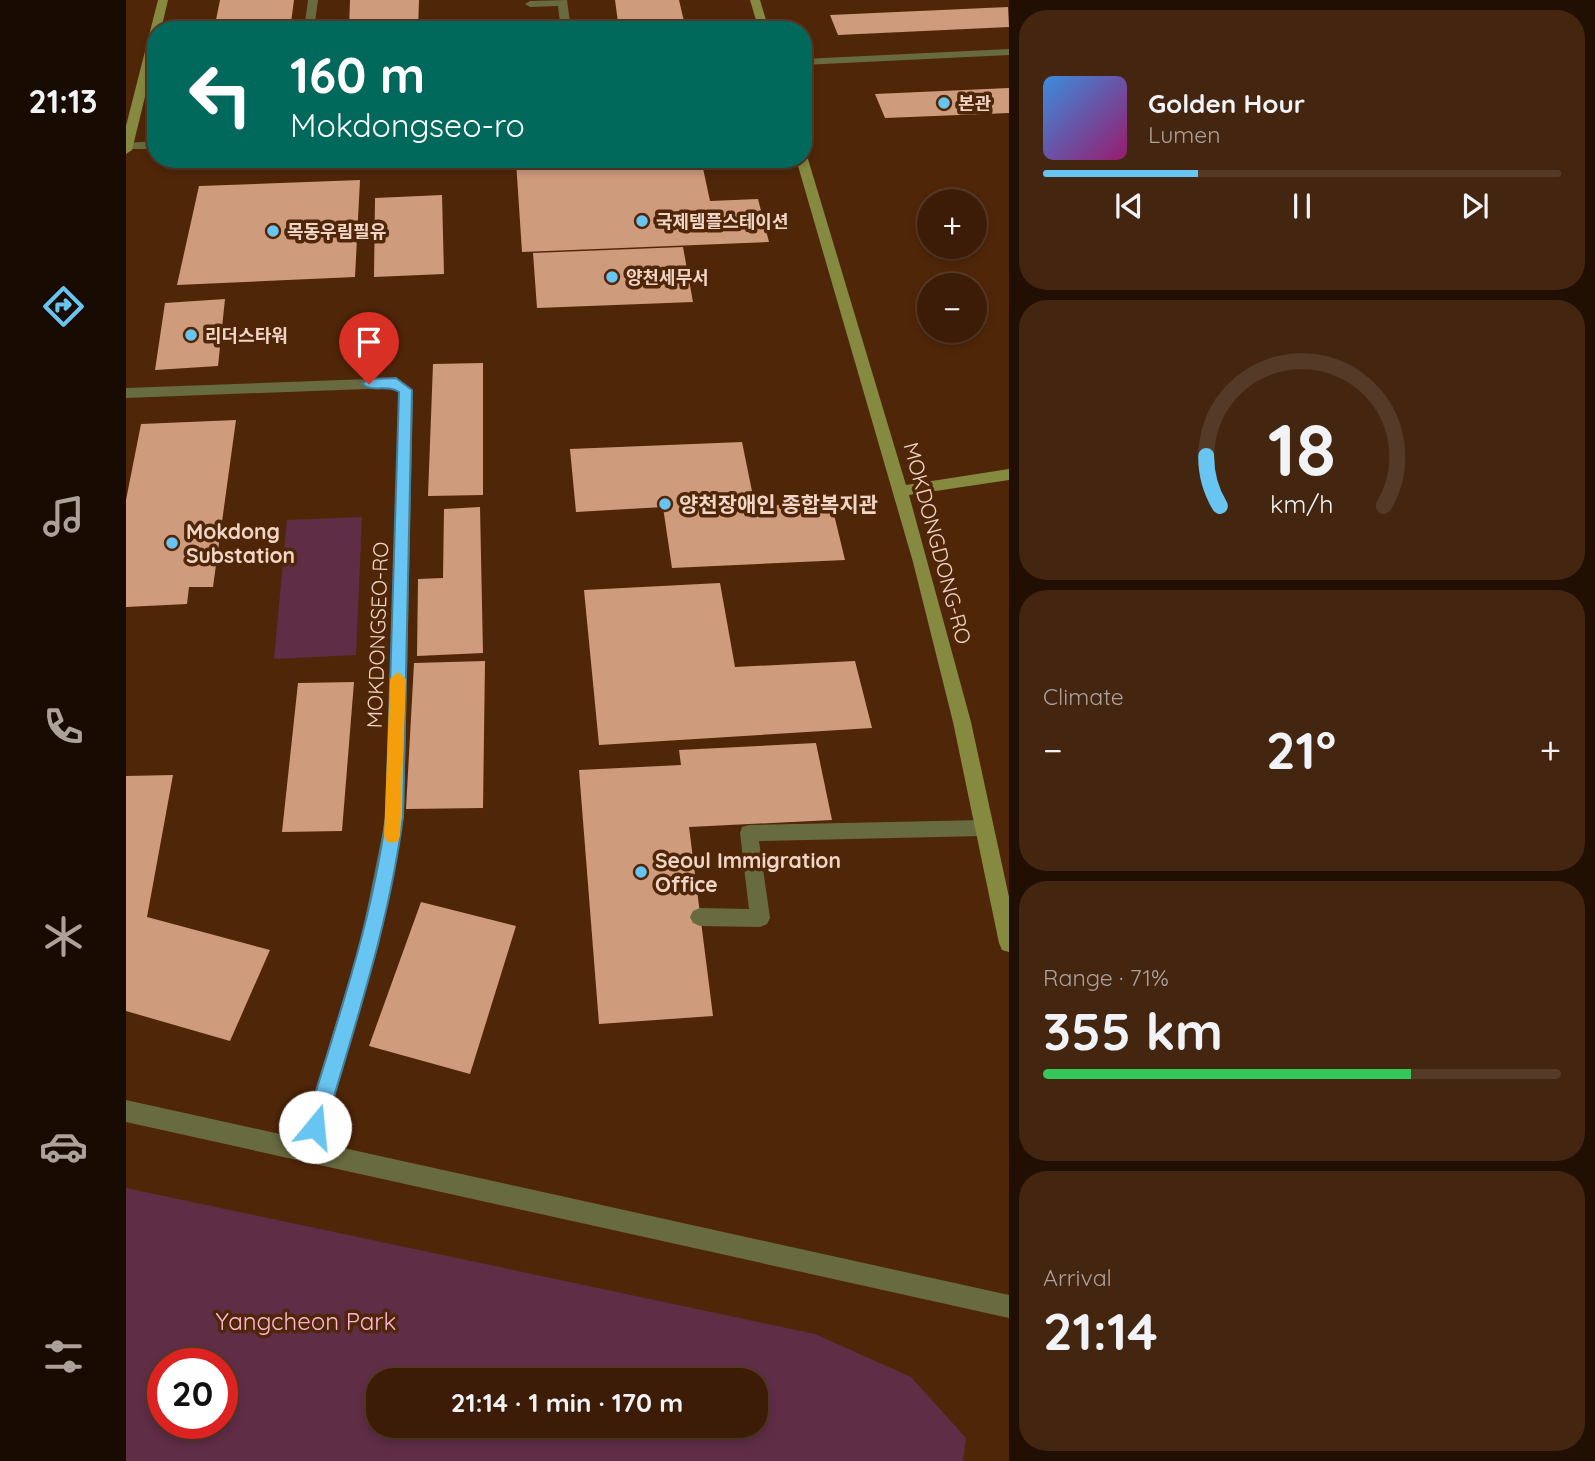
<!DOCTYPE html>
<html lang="en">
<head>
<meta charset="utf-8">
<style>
	body { margin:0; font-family:Quicksand,"Noto Sans KR",sans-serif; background:#432510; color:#f1f3f6; height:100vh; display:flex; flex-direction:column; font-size:26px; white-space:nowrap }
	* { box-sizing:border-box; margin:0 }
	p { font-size:23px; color:#aca19b }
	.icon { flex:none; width:38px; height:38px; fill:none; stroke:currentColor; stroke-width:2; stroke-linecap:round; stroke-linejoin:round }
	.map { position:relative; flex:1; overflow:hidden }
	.drawer { display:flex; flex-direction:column; gap:10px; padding:10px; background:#210f03; width:586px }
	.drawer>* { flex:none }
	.top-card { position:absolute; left:21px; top:21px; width:665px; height:147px; border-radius:28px; box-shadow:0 4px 10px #0003,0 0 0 2px #553a28; background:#00695c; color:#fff; overflow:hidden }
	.tools { position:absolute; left:791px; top:189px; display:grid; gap:14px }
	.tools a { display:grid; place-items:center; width:70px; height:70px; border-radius:50%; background:#3c1c06; box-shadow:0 4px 10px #0003,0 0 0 2px #553a28; font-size:35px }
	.speed { position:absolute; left:21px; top:1348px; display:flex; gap:14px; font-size:35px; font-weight:700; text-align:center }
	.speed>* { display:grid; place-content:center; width:91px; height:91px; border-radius:50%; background:#3c1c06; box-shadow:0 4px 10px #0003,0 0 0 2px #553a28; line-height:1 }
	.speed .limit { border:10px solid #d22; background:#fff; color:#111 }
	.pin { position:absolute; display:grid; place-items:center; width:60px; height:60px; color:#fff; margin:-72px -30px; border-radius:50% 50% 50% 0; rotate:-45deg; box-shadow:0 0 7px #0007 }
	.pin .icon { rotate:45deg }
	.me { position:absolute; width:77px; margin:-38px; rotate:17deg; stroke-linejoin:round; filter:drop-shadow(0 0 5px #0008) }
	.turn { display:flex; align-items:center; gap:24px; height:147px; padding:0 28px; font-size:32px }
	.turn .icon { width:91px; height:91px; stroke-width:2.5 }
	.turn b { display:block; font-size:49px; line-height:60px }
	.big { font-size:52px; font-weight:700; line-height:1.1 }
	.drawer .card { flex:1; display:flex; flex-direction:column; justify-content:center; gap:10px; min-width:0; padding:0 24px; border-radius:28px; background:#432510 }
	.drawer .dial { align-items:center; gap:0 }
	.dial svg { height:182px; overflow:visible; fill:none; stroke:#553a28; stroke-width:7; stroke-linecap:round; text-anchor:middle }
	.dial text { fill:#f1f3f6; stroke:none }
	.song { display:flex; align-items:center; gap:21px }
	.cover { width:84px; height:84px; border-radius:10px; background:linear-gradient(135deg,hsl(210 70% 55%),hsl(320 70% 35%)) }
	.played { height:7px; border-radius:4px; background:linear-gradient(90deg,#68c4f0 30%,#553a28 30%) }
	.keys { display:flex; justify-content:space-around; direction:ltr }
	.heat { display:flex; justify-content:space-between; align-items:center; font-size:38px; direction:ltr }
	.charge { height:10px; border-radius:5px; background:linear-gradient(90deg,#34c759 71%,#553a28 0) }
	.trip { position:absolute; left:240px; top:1368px; width:402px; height:70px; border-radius:28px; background:#3c1c06; box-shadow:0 4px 10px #0003,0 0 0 2px #553a28; font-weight:700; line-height:70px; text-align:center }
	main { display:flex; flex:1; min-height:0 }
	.tabs { display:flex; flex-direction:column; width:126px; justify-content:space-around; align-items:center; background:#180b02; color:#aca19b }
	.tabs .icon { width:49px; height:49px }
	.tabs .selected { color:#68c4f0 }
	.tabs b { font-size:32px; color:#f1f3f6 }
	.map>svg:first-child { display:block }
	.green { fill:#5f2d46; fill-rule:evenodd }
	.building { fill:#cf9b7d }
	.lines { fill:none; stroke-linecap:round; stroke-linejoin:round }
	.service { fill:#686b3f; fill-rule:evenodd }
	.minor { fill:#686b3f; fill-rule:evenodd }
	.tertiary { fill:#686b3f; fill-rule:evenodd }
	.secondary { fill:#868a41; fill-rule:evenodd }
	.route { fill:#68c4f0; stroke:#447f9c; stroke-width:2 }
	.slow { fill:#f59e0b }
	.poi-dot { fill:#68c4f0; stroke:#502608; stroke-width:2.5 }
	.labels { text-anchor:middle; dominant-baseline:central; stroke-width:7; stroke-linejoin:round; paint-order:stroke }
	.far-poi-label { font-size:18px; font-weight:bold; fill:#f1d5c6; stroke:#502608; text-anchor:start }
	.poi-label { font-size:21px; font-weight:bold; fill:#f1d5c6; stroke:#502608; text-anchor:start }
	.street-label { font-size:21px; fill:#f1d5c6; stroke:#502608 }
	.near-park-label { font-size:24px; fill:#fcb6d4; stroke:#502608 }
</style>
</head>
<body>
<main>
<nav class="tabs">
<b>21:13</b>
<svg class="icon selected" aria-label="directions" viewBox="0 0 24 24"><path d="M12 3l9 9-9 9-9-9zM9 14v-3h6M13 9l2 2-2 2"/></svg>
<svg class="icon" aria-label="music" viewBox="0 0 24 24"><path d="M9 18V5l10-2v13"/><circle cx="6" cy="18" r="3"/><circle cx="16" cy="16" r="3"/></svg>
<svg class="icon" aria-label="phone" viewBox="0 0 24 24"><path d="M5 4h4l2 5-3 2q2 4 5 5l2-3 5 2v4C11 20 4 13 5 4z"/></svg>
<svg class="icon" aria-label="climate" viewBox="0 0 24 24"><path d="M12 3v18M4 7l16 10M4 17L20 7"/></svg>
<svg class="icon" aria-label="car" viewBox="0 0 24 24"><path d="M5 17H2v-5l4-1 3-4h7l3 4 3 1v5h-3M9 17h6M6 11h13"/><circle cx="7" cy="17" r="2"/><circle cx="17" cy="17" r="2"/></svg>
<svg class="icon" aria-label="filters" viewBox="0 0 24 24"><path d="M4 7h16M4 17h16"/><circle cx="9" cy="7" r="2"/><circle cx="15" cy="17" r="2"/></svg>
</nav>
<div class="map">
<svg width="883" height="1461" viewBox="0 0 883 1461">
	<rect width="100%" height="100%" fill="#502608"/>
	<path class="green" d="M236,517L230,655L148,659L161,520Z
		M0,1188L689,1334L785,1377L840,1438L837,1461H0ZM37,1363H96V1423H37ZM252,1381H630V1426H252Z"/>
	<path class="building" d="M94,0H168L164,30H88Z
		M224,0H293L292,30H223Z
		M489,0H553L560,30H493Z
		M882,7L883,27L712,35L704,15Z
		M883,88V113L759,118L749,94Z
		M446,159H575L584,201L632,199L643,242L396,252L390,161Z
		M234,180L229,277L51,285L73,186Z
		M316,195L318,274L248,277L249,198Z
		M557,247L567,302L411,308L407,253Z
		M99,299L92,366L29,370L39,303Z
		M357,363V495L302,496L307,364Z
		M110,420L87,587H63L61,604L0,607V500L15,424Z
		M616,442L629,506L705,502L719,560L546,568L537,507L450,512L444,449Z
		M354,507L357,653L291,656L292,579L317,578L318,509Z
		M594,583L609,667L729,661L746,728L473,745L458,590Z
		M359,661L357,808L280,809L288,663Z
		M228,682L216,831L156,832L172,683Z
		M690,743L706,820L563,827L587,1016L473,1024L453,770L555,765L553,750Z
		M47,775L21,917L144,950L104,1041L0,1011V776Z
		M295,902L390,926L344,1074L243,1046Z"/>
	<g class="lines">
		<path class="service" d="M182,0H192L188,30H178Z
			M441,0L445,30H435L432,6L404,7L399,4L404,1Z
			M269,378L287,390L278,816L253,944L193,1151L190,1159L182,1162L174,1159L171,1151L234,944L260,816L273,392L266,388L0,398V388Z
			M857,820L864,822L866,828L864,834L857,836L633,841L644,918L641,924L634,927L574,926L567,923L564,917L567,911L574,908L623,909L614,833L616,827L623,825Z"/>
		<path class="minor" d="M883,49V55L677,65V59Z"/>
		<path class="tertiary" d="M30,141V149H0V143Z
			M0,1100L883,1295V1318L0,1122Z"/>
		<path class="secondary" d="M32,0H42L35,30H30V52L6,150L0,154V126Z
			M624,0H634L643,30H633Z
			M677,156L682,159L780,485L883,469V480L783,495L845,722L883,897V952L876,950L873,943L827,722L787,562L670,159H677Z"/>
	</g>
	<path class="route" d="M270,378L286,390L277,816C264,922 229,1024 199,1127L196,1134L189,1136L182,1134L179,1127C210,1024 246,922 260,816L273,392C262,384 246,393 236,384L243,379Z"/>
	<path class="slow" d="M272,672L280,679L274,836L272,841L266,843L260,841L258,836L264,679Z"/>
	<g class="poi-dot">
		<circle cx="818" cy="103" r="7"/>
		<circle cx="516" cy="221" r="7"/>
		<circle cx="147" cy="231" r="7"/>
		<circle cx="486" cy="277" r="7"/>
		<circle cx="65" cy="335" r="7"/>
		<circle cx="539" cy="504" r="7"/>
		<circle cx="46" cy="543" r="7"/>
		<circle cx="515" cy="872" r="7"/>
	</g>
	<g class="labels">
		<g class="far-poi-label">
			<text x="832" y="103">본관</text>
			<text x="530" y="221">국제템플스테이션</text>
			<text x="161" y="231">목동우림필유</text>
			<text x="500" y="277">양천세무서</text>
			<text x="79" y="335">리더스타워</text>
		</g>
		<g class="poi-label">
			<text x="553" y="504">양천장애인 종합복지관</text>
			<text x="60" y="531">Mokdong<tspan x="60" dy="24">Substation</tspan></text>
			<text x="529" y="860">Seoul Immigration<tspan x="529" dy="24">Office</tspan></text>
		</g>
		<g class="street-label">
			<text transform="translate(812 543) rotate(75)">MOKDONGDONG-RO</text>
			<text transform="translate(251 635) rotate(-88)">MOKDONGSEO-RO</text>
		</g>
		<g class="near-park-label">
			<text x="180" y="1321">Yangcheon Park</text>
		</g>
	</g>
</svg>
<div class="tools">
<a>+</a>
<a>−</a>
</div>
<div class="speed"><div class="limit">20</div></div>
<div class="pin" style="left:243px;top:384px;background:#d93025"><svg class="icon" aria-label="arrive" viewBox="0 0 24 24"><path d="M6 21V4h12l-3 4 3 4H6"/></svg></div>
<svg class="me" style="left:189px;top:1127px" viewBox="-20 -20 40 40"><circle r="19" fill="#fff"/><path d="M0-13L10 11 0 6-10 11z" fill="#68c4f0"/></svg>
<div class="trip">21:14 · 1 min · 170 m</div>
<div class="top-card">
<div class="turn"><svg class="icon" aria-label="left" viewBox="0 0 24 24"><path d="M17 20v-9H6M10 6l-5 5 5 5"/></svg><div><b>160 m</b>Mokdongseo-ro</div></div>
</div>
</div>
<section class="drawer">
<div class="card">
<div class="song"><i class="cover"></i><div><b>Golden Hour</b><p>Lumen</p></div></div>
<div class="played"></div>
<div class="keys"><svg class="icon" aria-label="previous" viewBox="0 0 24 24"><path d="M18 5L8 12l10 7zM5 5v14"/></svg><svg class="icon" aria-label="pause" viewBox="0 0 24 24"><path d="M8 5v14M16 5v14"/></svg><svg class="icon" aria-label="next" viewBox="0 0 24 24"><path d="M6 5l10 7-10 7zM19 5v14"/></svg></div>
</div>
<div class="card dial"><svg viewBox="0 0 100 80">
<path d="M14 69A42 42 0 1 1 86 69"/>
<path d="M14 69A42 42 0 0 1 8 47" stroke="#68c4f0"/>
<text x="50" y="56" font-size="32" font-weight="700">18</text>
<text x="50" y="72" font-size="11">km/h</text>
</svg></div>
<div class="card"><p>Climate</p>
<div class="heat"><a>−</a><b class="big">21°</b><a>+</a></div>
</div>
<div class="card"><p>Range · 71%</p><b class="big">355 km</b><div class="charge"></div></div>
<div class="card"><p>Arrival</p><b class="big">21:14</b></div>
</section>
</main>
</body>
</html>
